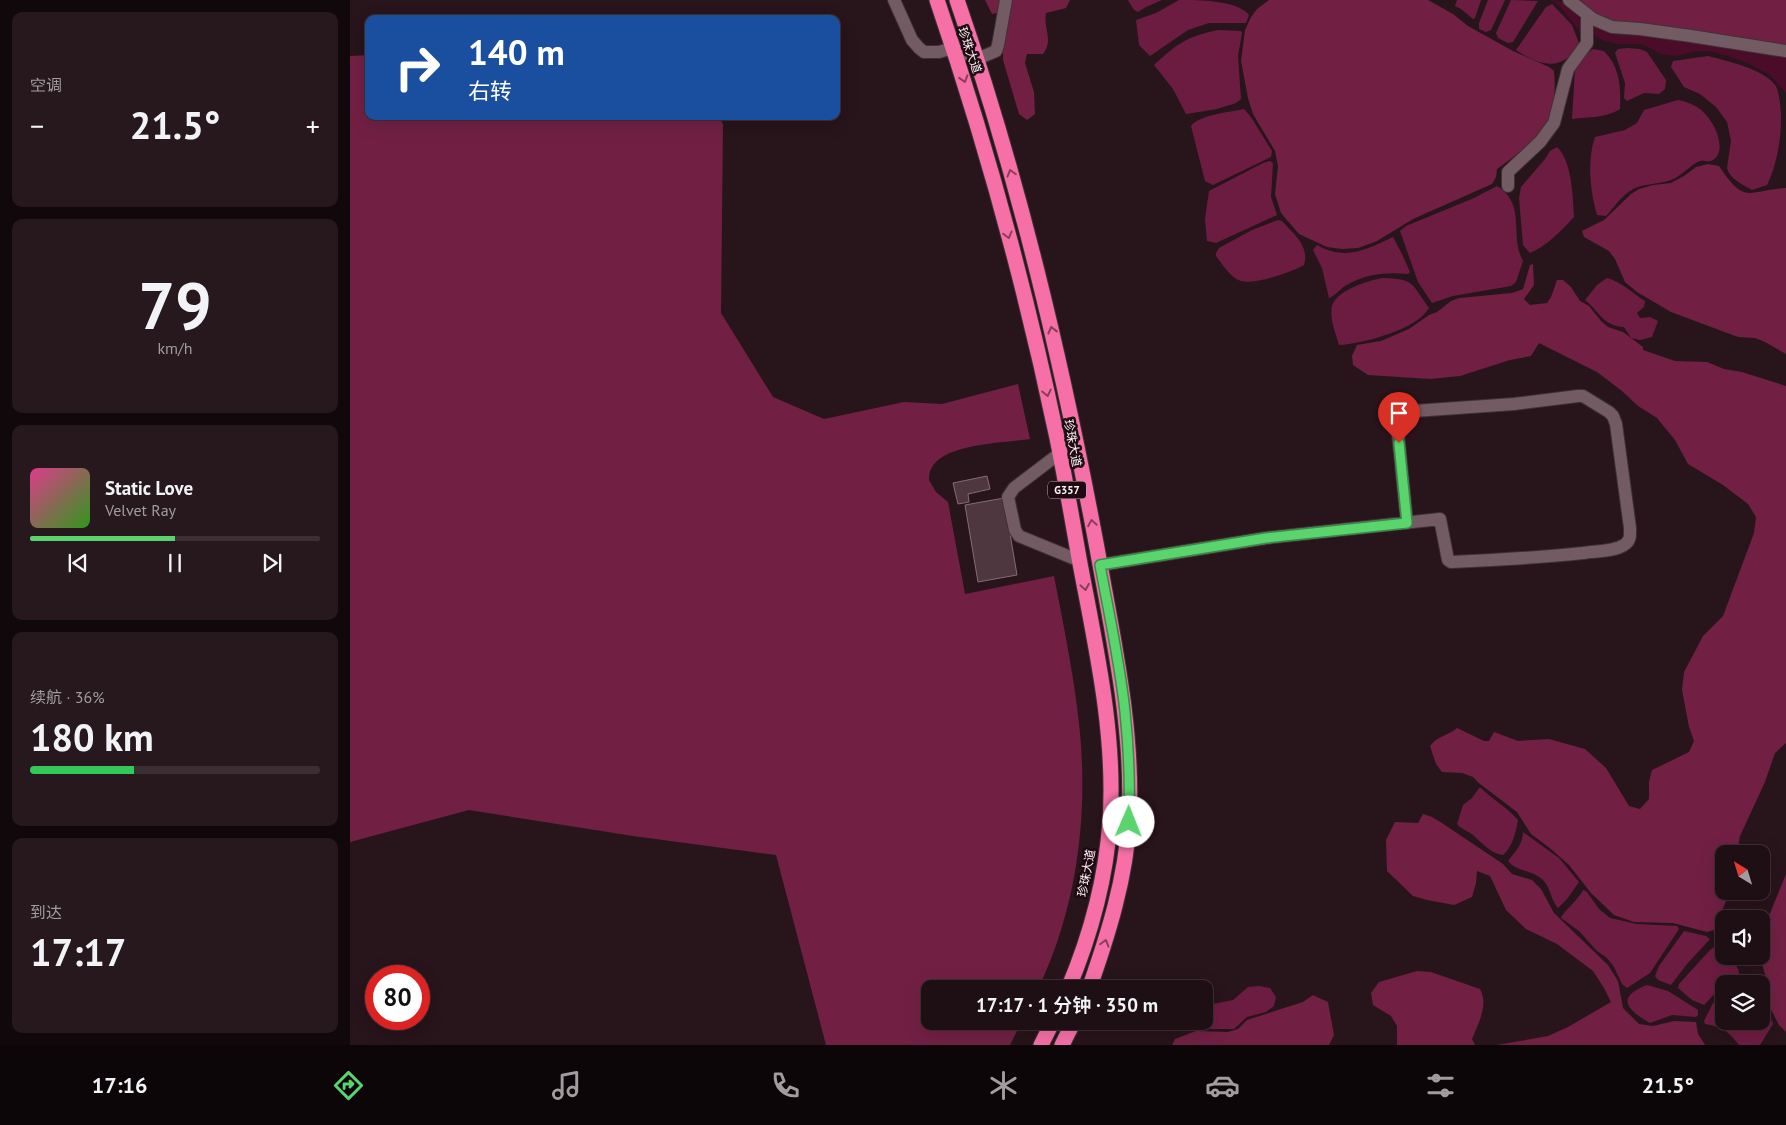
<!DOCTYPE html>
<html lang="zh">
<head>
<meta charset="utf-8">
<style>
	body { margin:0; font-family:"PT Sans","Noto Sans SC",sans-serif; background:#26181d; color:#f1f3f6; height:100vh; display:flex; flex-direction:column; font-size:19px; white-space:nowrap }
	* { box-sizing:border-box; margin:0 }
	p { font-size:16px; color:#a19ca0 }
	.icon { flex:none; width:28px; height:28px; fill:none; stroke:currentColor; stroke-width:2; stroke-linecap:round; stroke-linejoin:round }
	.map { position:relative; flex:1; overflow:hidden }
	.side { display:flex; flex-direction:column; gap:12px; padding:12px; background:#10080b; width:350px }
	.side>* { flex:none }
	.top-card { position:absolute; left:15px; top:15px; width:475px; height:105px; border-radius:10px; box-shadow:0 5px 20px #0002,0 0 0 1px #3c2f34; background:#1a4fa0; color:#fff; overflow:hidden }
	.needle { width:32px; rotate:322deg }
	.tools { position:absolute; left:1365px; top:845px; display:grid; gap:10px }
	.tools a { display:grid; place-items:center; width:55px; height:55px; border-radius:10px; background:#1e0f14; box-shadow:0 5px 20px #0002,0 0 0 1px #3c2f34; font-size:25px }
	.speed { position:absolute; left:15px; top:965px; display:flex; gap:10px; font-size:25px; font-weight:700; text-align:center }
	.speed>* { display:grid; place-content:center; width:65px; height:65px; border-radius:50%; background:#1e0f14; box-shadow:0 5px 20px #0002,0 0 0 1px #3c2f34; line-height:1 }
	.speed .limit { border:8px solid #d22; background:#fff; color:#111 }
	.pin { position:absolute; display:grid; place-items:center; width:42px; height:42px; color:#fff; margin:-51px -21px; border-radius:50% 50% 50% 0; rotate:-45deg; box-shadow:0 0 5px #0007 }
	.pin .icon { rotate:45deg }
	.me { position:absolute; width:55px; margin:-28px; rotate:1deg; stroke-linejoin:round; filter:drop-shadow(0 0 4px #0008) }
	.turn { display:flex; align-items:center; gap:18px; height:105px; padding:0 20px; font-size:22px }
	.turn .icon { width:65px; height:65px; stroke-width:2.5 }
	.turn b { display:block; font-size:35px; line-height:42px }
	.big { font-size:38px; font-weight:600; line-height:1.1 }
	.side .widget { flex:1; display:flex; flex-direction:column; justify-content:center; gap:8px; min-width:0; padding:0 18px; border-radius:10px; background:#26181d }
	.side .dial { align-items:center; gap:0 }
	.dial b { font-size:65px; line-height:1 }
	.song { display:flex; align-items:center; gap:15px }
	.cover { width:60px; height:60px; border-radius:8px; background:linear-gradient(135deg,hsl(330 70% 55%),hsl(110 70% 35%)) }
	.played { height:5px; border-radius:2px; background:linear-gradient(90deg,#5ad56e 50%,#3c2f34 50%) }
	.keys { display:flex; justify-content:space-around; direction:ltr }
	.heat { display:flex; justify-content:space-between; align-items:center; font-size:28px; direction:ltr }
	.charge { height:8px; border-radius:4px; background:linear-gradient(90deg,#34c759 36%,#3c2f34 0) }
	.trip { position:absolute; left:571px; top:980px; width:292px; height:50px; border-radius:10px; background:#1e0f14; box-shadow:0 5px 20px #0002,0 0 0 1px #3c2f34; font-weight:600; line-height:50px; text-align:center }
	.menu { display:flex; height:80px; justify-content:space-around; align-items:center; background:#0c0608; color:#a19ca0 }
	.menu .icon { width:35px; height:35px }
	.menu .active { color:#5ad56e }
	.menu b { font-size:22px; color:#f1f3f6 }
	main { display:flex; flex:1; min-height:0 }
	.map>svg:first-child { display:block }
	.green { fill:#4a0c29 }
	.forest { fill:#712044 }
	.water { fill:#6d1c41 }
	.building { fill:#4e373f; stroke:#866c75 }
	.lines { fill:none; stroke-linecap:round; stroke-linejoin:round }
	.minor-casing { stroke:#3f3236; stroke-width:14 }
	.highway-casing { stroke:#3f3236; stroke-width:17 }
	.minor { stroke:#735b63; stroke-width:12 }
	.highway { stroke:#f670a7; stroke-width:15 }
	.oneway { stroke:#8a3e5c }
	.route-casing { stroke:#3a8a48; stroke-width:12 }
	.route { stroke:#5ad56e; stroke-width:9 }
	.labels { text-anchor:middle; dominant-baseline:central; stroke-width:5; stroke-linejoin:round; paint-order:stroke }
	.shield { fill:#1e0b12; stroke:#baacb1; stroke-width:1 }
	.shield-label { font-size:11px; font-weight:bold; fill:#fdf1f5 }
	.street-label { font-size:12px; fill:#fdf1f5; stroke:#1e0b12 }
</style>
</head>
<body>
<main>
<section class="side">
<div class="widget"><p>空调</p>
<div class="heat"><a>−</a><b class="big">21.5°</b><a>+</a></div>
</div>
<div class="widget dial"><b>79</b><p>km/h</p></div>
<div class="widget">
<div class="song"><i class="cover"></i><div><b>Static Love</b><p>Velvet Ray</p></div></div>
<div class="played"></div>
<div class="keys"><svg class="icon" aria-label="previous" viewBox="0 0 24 24"><path d="M18 5L8 12l10 7zM5 5v14"/></svg><svg class="icon" aria-label="pause" viewBox="0 0 24 24"><path d="M8 5v14M16 5v14"/></svg><svg class="icon" aria-label="next" viewBox="0 0 24 24"><path d="M6 5l10 7-10 7zM19 5v14"/></svg></div>
</div>
<div class="widget"><p>续航 · 36%</p><b class="big">180 km</b><div class="charge"></div></div>
<div class="widget"><p>到达</p><b class="big">17:17</b></div>
</section>
<div class="map">
<svg width="1436" height="1045" viewBox="0 0 1436 1045">
	<rect width="100%" height="100%" fill="#28141b"/>
	<path class="green" d="M1201,0C1219,0 1231,13 1232,31L1230,32L1208,4Z
		M1241,23L1290,33L1436,55V93L1420,75L1397,63L1378,56L1358,51L1343,52L1326,56L1311,54L1292,44H1267L1252,40L1244,35Z"/>
	<path class="forest" d="M635,0H650L647,13L642,14Z
		M662,0H720L716,8L696,13C693,29 704,40 693,54H677L675,63L684,92L685,114L677,120L669,114L653,60V47Z
		M919,0H1078L1103,14L1118,26L1163,51L1199,67L1204,71C1209,124 1187,140 1147,169L1146,177L1142,184L1063,219L1027,241L1008,248L992,249L977,247L949,234L931,213L925,194L928,166L925,151L903,114L898,98L891,61L895,30L901,17L907,9Z
		M1227,0H1436V46L1264,22L1246,14Z
		M19,55V116H368L373,124L371,313L423,397L474,419L554,402L592,404L668,384L680,439C655,443 593,443 581,469C579,472 579,477 579,480L586,492L598,502L615,594L704,576C714,628 725,680 730,733C738,820 726,910 688,989H580V1021H672L660,1045H476L426,855L283,836L119,810L0,842V56Z
		M1358,164L1369,166C1395,205 1397,191 1436,188V354L1415,342L1405,338L1388,337L1321,312L1287,292L1275,282L1265,259L1259,251L1234,237L1232,231L1254,220L1281,194L1289,189L1303,185L1321,183L1334,176L1346,167Z
		M1183,264L1184,285L1174,299L1180,305L1197,303L1201,297L1207,280H1213L1221,287L1230,301L1239,306L1251,321L1258,327L1273,332L1293,347V350L1325,361L1357,362L1374,369L1392,372L1436,386V743L1425,753L1415,782L1390,836L1387,854H1374V891H1378L1376,901L1364,930L1357,932L1323,923L1284,922L1264,915L1241,893L1219,865L1201,849L1181,834L1167,812L1130,784L1123,777L1112,773L1092,772L1086,764L1080,746C1087,736 1098,736 1107,728L1134,741H1139L1144,732L1168,741L1199,739L1235,749L1256,768L1279,806L1290,809L1299,799V782L1302,770L1339,752L1344,741L1339,727L1332,690L1334,672L1353,636L1373,616L1404,533L1406,517L1398,504L1373,485L1338,464L1325,440L1307,418L1288,406L1272,391L1247,372L1189,343L1181,356L1160,360L1110,376L1080,379L1018,375L1003,365L1002,356L1007,345L1031,341L1059,329L1079,315L1087,312L1101,301L1109,298L1162,293L1173,289L1180,265Z
		M1073,814L1082,817L1092,823L1153,864L1162,874L1182,880L1191,889L1204,913L1258,965L1268,981L1273,1008L1289,1024L1303,1026L1324,1021L1346,1022L1348,1034L1355,1045H1147L1198,1036L1218,1027L1261,1002L1254,988L1243,971L1207,944L1176,929L1156,910L1140,876L1127,871L1126,883L1122,897L1104,905L1077,900L1063,896L1037,871L1036,840L1045,822L1068,823Z
		M1436,874V1032L1429,1025L1417,1002V981L1412,964L1417,921Z
		M1067,971L1081,972L1130,989C1139,1005 1128,1024 1122,1039L1125,1045H1047V1026L1041,1016L1023,1005L1021,993L1029,982Z
		M963,995L978,1002L984,1035L979,1045H822L825,1039L846,1031L878,1032L888,1029L897,1020L953,1002Z"/>
	<path class="water" d="M778,0H812L796,7L788,12L784,10Z
		M829,0C849,0 887,0 899,15L896,23H859L838,30L800,56L789,45L786,20L806,13Z
		M1107,0H1131L1125,18L1123,19L1111,9L1105,6Z
		M1138,0H1155L1141,30L1136,32L1129,29V23Z
		M1161,0L1188,1L1163,42L1158,43L1148,38L1146,33Z
		M1202,4L1222,25L1229,43C1214,72 1191,67 1166,50L1196,7Z
		M868,30L891,31L892,33L888,56L891,99L886,103L867,109L836,114L823,89L804,65C828,43 836,37 868,30Z
		M1278,48L1290,49L1297,52L1316,80L1315,89L1309,94L1294,93L1277,101L1274,98L1275,83L1265,53L1268,49Z
		M1243,49L1254,51C1270,67 1271,87 1270,109C1256,118 1239,117 1222,119L1225,69L1231,59Z
		M1358,56C1377,61 1414,69 1426,86C1436,112 1430,160 1417,185L1402,190C1393,185 1380,179 1377,168L1381,141L1377,122L1366,107L1350,94L1334,87L1321,67L1323,61Z
		M1328,100C1344,103 1353,109 1362,123C1368,132 1376,155 1361,161C1358,162 1353,160 1350,161C1341,164 1332,176 1321,180C1308,185 1291,183 1280,191C1271,197 1263,208 1256,216L1247,215C1240,191 1237,160 1245,137L1275,130L1287,123L1294,110Z
		M894,109L901,117L922,151L921,157L863,185L855,181L841,126C849,115 880,112 894,109Z
		M1207,147C1222,161 1223,197 1224,217C1212,230 1197,246 1180,253L1173,245L1169,198L1171,187L1195,159L1200,151Z
		M920,161L923,163L921,197L927,215L866,243L857,241L855,219L859,191L913,163Z
		M1147,186C1177,204 1159,236 1173,261L1166,282L1161,286L1103,296L1082,303L1068,282L1050,231L1056,226L1124,198Z
		M928,220L932,221C943,233 960,246 954,265C942,272 905,285 891,281C881,278 872,264 866,256V253L869,248L902,230Z
		M1043,237L1052,254L1060,272L1058,274C1035,272 1015,274 995,286C989,290 985,296 979,298L972,268L963,250L967,245C995,261 1016,250 1043,237Z
		M1032,278C1065,279 1061,283 1079,308C1068,329 1012,344 989,345C986,334 979,318 982,306C987,290 1017,281 1032,278Z
		M1257,278C1272,282 1282,293 1295,301L1294,307L1287,313L1290,318L1300,317L1308,321L1302,337L1290,340L1281,338L1274,327C1253,326 1250,312 1235,300L1247,285Z
		M1129,788H1131C1143,800 1157,807 1168,820C1166,832 1162,848 1153,855C1140,853 1132,843 1123,835C1118,831 1111,829 1107,824L1113,805L1122,798Z
		M1173,832L1209,858L1229,882L1217,899L1208,908C1201,901 1201,888 1193,880C1183,870 1167,872 1158,861C1165,852 1173,844 1173,832Z
		M1233,890L1237,892L1249,909L1260,918L1287,924L1327,926L1329,929L1300,973L1277,988L1272,984L1264,967L1257,958L1247,951L1229,931L1211,918C1213,912 1229,899 1233,890Z
		M1334,931L1356,936L1360,939L1337,964L1321,985L1308,980L1305,976L1309,966Z
		M1364,947L1370,949L1374,952V956C1381,956 1389,967 1389,974L1374,984L1354,1005L1342,1000L1328,988L1329,984L1359,951Z
		M1297,985L1318,991L1348,1010V1015L1346,1017L1322,1015L1300,1023C1277,1010 1265,997 1297,985Z
		M909,986L920,988L926,997L924,1006L916,1012L897,1017L884,1029H837L833,1024L835,1021H855V1008L863,1004L883,1000L898,987Z
		M1374,994V1021H1411V1005L1419,1014L1423,1024L1410,1045H1389C1378,1031 1373,1027 1355,1024L1354,1021L1363,1003Z"/>
	<path class="building" d="M637,476L640,489L618,494L619,502L608,504L603,483Z
		M654,498L667,575L628,582L615,505Z"/>
	<g class="lines">
		<defs>
			<path id="minor" d="M544,0L562,40L569,48L574,52H589L603,48L627,59L646,51L648,45L656,0
				M1219,0L1243,19L1262,27L1290,29L1341,36L1436,51
				M1158,186V172L1190,142L1204,123L1218,69L1237,43V14
				M710,453L664,488L658,497L665,530L669,536L730,561
				M750,565L916,538L1090,519L1098,560L1101,562C1145,560 1189,558 1233,553C1245,551 1263,552 1274,545C1281,541 1280,535 1280,528L1266,424L1263,416L1259,412L1233,396H1228L1164,404L1064,411L1050,417L1047,424L1057,523"/>
			<path id="highway" d="M587,0C636,143 676,290 707,438C715,478 722,518 729,558C745,644 766,733 760,821C756,878 740,937 718,989
				M607,0C669,179 712,362 747,548C763,638 784,729 779,821C776,878 758,935 739,989
				M691,1045L703,1021
				M712,1045L724,1021"/>
		</defs>
		<use href="#minor" class="minor-casing"/>
		<use href="#highway" class="highway-casing"/>
		<use href="#minor" class="minor"/>
		<use href="#highway" class="highway"/>
	</g>
	<defs><path id="oneway-chevron" d="M-2-3.5L2.5 0L-2 3.5" fill="none" stroke-width="1.6" stroke-linecap="round" stroke-linejoin="round" transform="scale(1.25)"/></defs>
	<g class="oneway">
		<use href="#oneway-chevron" transform="translate(614 79) rotate(73)"/>
		<use href="#oneway-chevron" transform="translate(661 173) rotate(-106)"/>
		<use href="#oneway-chevron" transform="translate(658 235) rotate(75)"/>
		<use href="#oneway-chevron" transform="translate(702 330) rotate(-104)"/>
		<use href="#oneway-chevron" transform="translate(697 393) rotate(78)"/>
		<use href="#oneway-chevron" transform="translate(742 523) rotate(-100)"/>
		<use href="#oneway-chevron" transform="translate(735 587) rotate(80)"/>
		<use href="#oneway-chevron" transform="translate(755 943) rotate(-74)"/>
	</g>
	<g class="lines">
		<defs>
			<path id="route" d="M779,822C780,785 779,749 775,712C770,663 759,614 750,565L916,538L1057,523L1049,443"/>
		</defs>
		<use href="#route" class="route-casing"/>
		<use href="#route" class="route"/>
	</g>
	<g class="labels">
		<rect class="shield" x="698" y="481.5" width="38" height="17" rx="4"/>
		<g class="shield-label">
			<text x="717" y="490">G357</text>
		</g>
		<g class="street-label">
			<text transform="translate(620 50) rotate(71)">珍珠大道</text>
			<text transform="translate(723 443) rotate(79)">珍珠大道</text>
			<text transform="translate(736 873) rotate(-79)">珍珠大道</text>
		</g>
	</g>
</svg>
<div class="tools">
<a><svg class="needle" viewBox="-14 -14 28 28"><path d="M0-13l5 13h-10z" fill="#e53935"/><path d="M0 13l5-13h-10z" fill="#a19ca0"/></svg></a>
<a><svg class="icon" aria-label="sound" viewBox="0 0 24 24"><path d="M4 9h4l5-4v14l-5-4H4zM17 9q2 3 0 6"/></svg></a>
<a><svg class="icon" aria-label="layers" viewBox="0 0 24 24"><path d="M12 4l9 5-9 5-9-5zM3 14l9 5 9-5"/></svg></a>
</div>
<div class="speed"><div class="limit">80</div></div>
<div class="pin" style="left:1049px;top:443px;background:#d93025"><svg class="icon" aria-label="arrive" viewBox="0 0 24 24"><path d="M6 21V4h12l-3 4 3 4H6"/></svg></div>
<svg class="me" style="left:779px;top:822px" viewBox="-20 -20 40 40"><circle r="19" fill="#fff"/><path d="M0-13L10 11 0 6-10 11z" fill="#5ad56e"/></svg>
<div class="trip">17:17 · 1 分钟 · 350 m</div>
<div class="top-card">
<div class="turn"><svg class="icon" aria-label="right" viewBox="0 0 24 24"><path d="M7 20v-9h11M14 6l5 5-5 5"/></svg><div><b>140 m</b>右转</div></div>
</div>
</div>
</main>
<nav class="menu">
<b>17:16</b>
<svg class="icon active" aria-label="directions" viewBox="0 0 24 24"><path d="M12 3l9 9-9 9-9-9zM9 14v-3h6M13 9l2 2-2 2"/></svg>
<svg class="icon" aria-label="music" viewBox="0 0 24 24"><path d="M9 18V5l10-2v13"/><circle cx="6" cy="18" r="3"/><circle cx="16" cy="16" r="3"/></svg>
<svg class="icon" aria-label="phone" viewBox="0 0 24 24"><path d="M5 4h4l2 5-3 2q2 4 5 5l2-3 5 2v4C11 20 4 13 5 4z"/></svg>
<svg class="icon" aria-label="climate" viewBox="0 0 24 24"><path d="M12 3v18M4 7l16 10M4 17L20 7"/></svg>
<svg class="icon" aria-label="car" viewBox="0 0 24 24"><path d="M5 17H2v-5l4-1 3-4h7l3 4 3 1v5h-3M9 17h6M6 11h13"/><circle cx="7" cy="17" r="2"/><circle cx="17" cy="17" r="2"/></svg>
<svg class="icon" aria-label="filters" viewBox="0 0 24 24"><path d="M4 7h16M4 17h16"/><circle cx="9" cy="7" r="2"/><circle cx="15" cy="17" r="2"/></svg>
<b>21.5°</b>
</nav>
</body>
</html>
